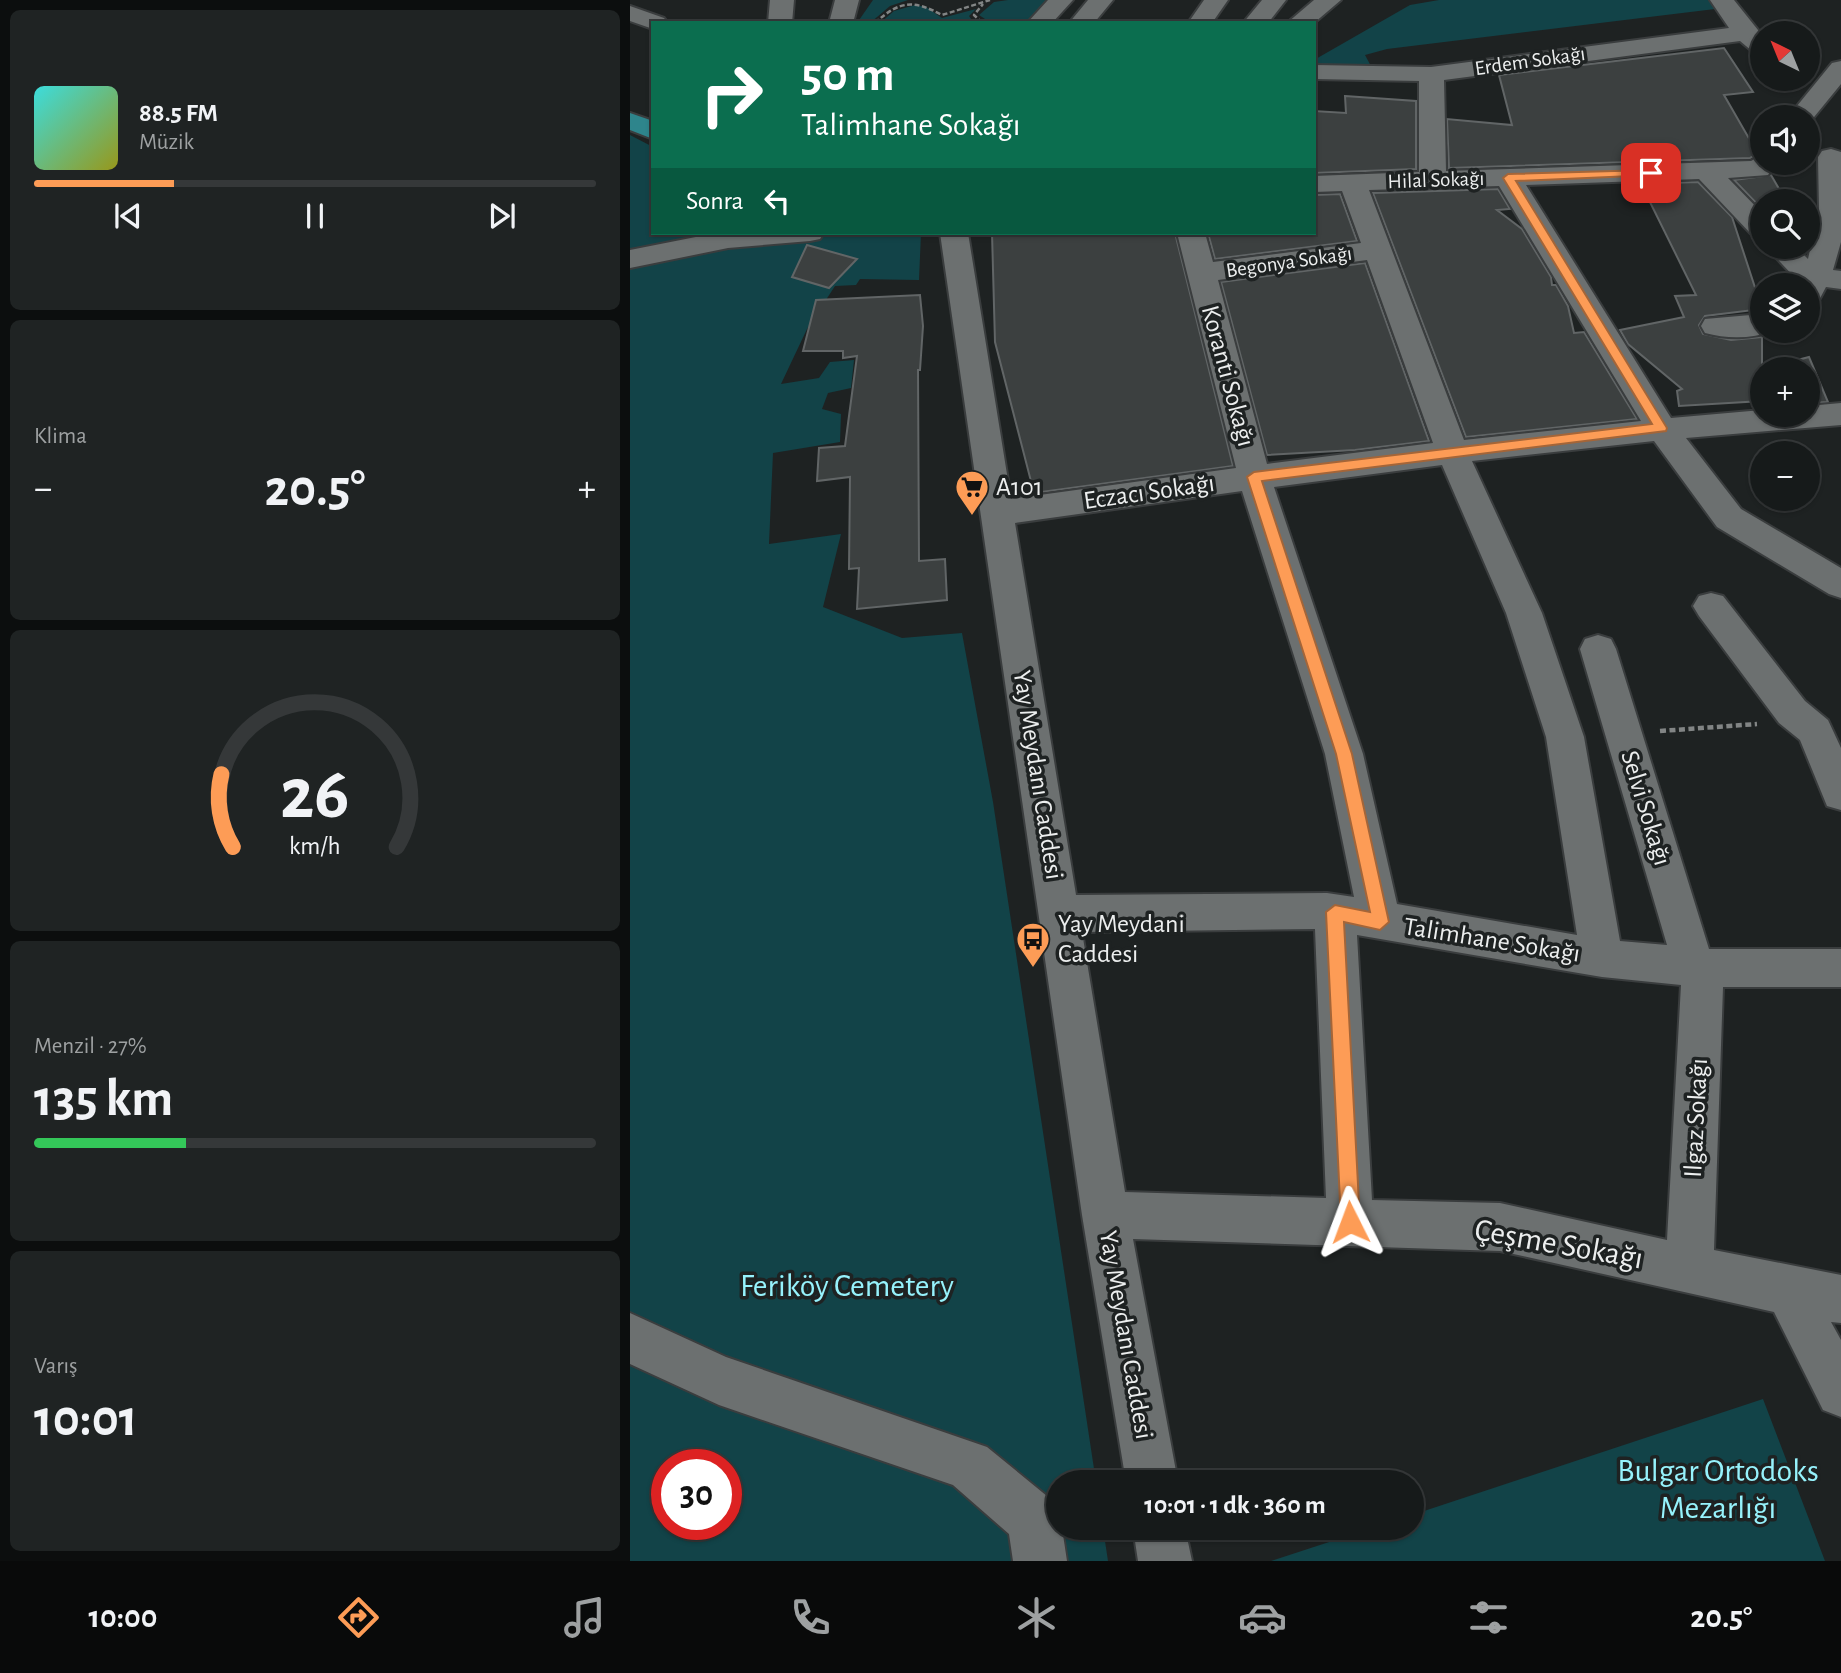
<!DOCTYPE html>
<html lang="tr">
<head>
<meta charset="utf-8">
<style>
	body { margin:0; font-family:"Alegreya Sans",sans-serif; background:#1f2323; color:#f1f3f6; height:100vh; display:flex; flex-direction:column; font-size:26px; white-space:nowrap }
	* { box-sizing:border-box; margin:0 }
	p { font-size:23px; color:#9ea1a2 }
	.icon { flex:none; width:38px; height:38px; fill:none; stroke:currentColor; stroke-width:2; stroke-linecap:round; stroke-linejoin:round }
	.map { position:relative; flex:1; overflow:hidden }
	.sheet { display:flex; flex-direction:column; gap:10px; padding:10px; background:#0c0e0e; width:630px }
	.sheet>* { flex:none }
	.hud { position:absolute; left:21px; top:21px; width:665px; height:214px; border-radius:0px; box-shadow:0 2px 5px #0004,0 0 0 2px #353839; background:#0b6e4f; color:#fff; overflow:hidden }
	.needle { width:46px; rotate:317deg }
	.controls { position:absolute; left:1120px; top:21px; display:grid; gap:14px }
	.controls a { display:grid; place-items:center; width:70px; height:70px; border-radius:50%; background:#161a1a; box-shadow:0 2px 5px #0004,0 0 0 2px #353839; font-size:35px }
	.speed { position:absolute; left:21px; top:1449px; display:flex; gap:14px; font-size:35px; font-weight:700; text-align:center }
	.speed>* { display:grid; place-content:center; width:91px; height:91px; border-radius:50%; background:#161a1a; box-shadow:0 2px 5px #0004,0 0 0 2px #353839; line-height:1 }
	.speed .limit { border:10px solid #d22; background:#fff; color:#111 }
	.pin { position:absolute; display:grid; place-items:center; width:60px; height:60px; color:#fff; margin:-30px; border-radius:14px; box-shadow:0 4px 10px #0006 }
	.me { position:absolute; width:77px; margin:-38px; rotate:357deg; stroke-linejoin:round; filter:drop-shadow(0 0 5px #0008) }
	.turn { display:flex; align-items:center; gap:24px; height:147px; padding:0 35px; font-size:32px }
	.turn .icon { width:91px; height:91px; stroke-width:2.5 }
	.turn b { display:block; font-size:49px; line-height:60px }
	.then { display:flex; align-items:center; height:66px; padding:0 35px; background:#0003; gap:14px; font-size:26px }
	.big { font-size:52px; font-weight:700; line-height:1.1 }
	.sheet .card { flex:1; display:flex; flex-direction:column; justify-content:center; gap:10px; min-width:0; padding:0 24px; border-radius:10px; background:#1f2323 }
	.sheet .dial { align-items:center; gap:0 }
	.dial svg { height:182px; overflow:visible; fill:none; stroke:#353839; stroke-width:7; stroke-linecap:round; text-anchor:middle }
	.dial text { fill:#f1f3f6; stroke:none }
	.song { display:flex; align-items:center; gap:21px }
	.cover { width:84px; height:84px; border-radius:10px; background:linear-gradient(135deg,hsl(180 70% 55%),hsl(60 70% 35%)) }
	.played { height:7px; border-radius:4px; background:linear-gradient(90deg,#fd9c56 25%,#353839 25%) }
	.keys { display:flex; justify-content:space-around; direction:ltr }
	.heat { display:flex; justify-content:space-between; align-items:center; font-size:38px; direction:ltr }
	.charge { height:10px; border-radius:5px; background:linear-gradient(90deg,#34c759 27%,#353839 0) }
	.trip { position:absolute; left:416px; top:1470px; width:378px; height:70px; border-radius:35px; background:#161a1a; box-shadow:0 2px 5px #0004,0 0 0 2px #353839; font-weight:700; line-height:70px; text-align:center }
	.tab-bar { display:flex; height:112px; justify-content:space-around; align-items:center; background:#090a0a; color:#9ea1a2 }
	.tab-bar .icon { width:49px; height:49px }
	.tab-bar .selected { color:#fd9c56 }
	.tab-bar b { font-size:32px; color:#f1f3f6 }
	main { display:flex; flex:1; min-height:0 }
	.map>svg:first-child { display:block }
	.green { fill:#124348; fill-rule:evenodd }
	.building { fill:#3c4040; stroke:#616566; stroke-width:2 }
	.lines { fill:none; stroke-linecap:round; stroke-linejoin:round }
	.minor-casing { stroke:#3a3d3e; stroke-width:4 }
	.major-casing { stroke:#3a3d3e; stroke-width:4 }
	.path-far1 { stroke:#828585; stroke-width:2.5; stroke-dasharray:5 2.5; stroke-linecap:butt }
	.path { stroke:#828585; stroke-width:4.5; stroke-dasharray:6 3.5; stroke-linecap:butt }
	.minor { fill:#6c7070; fill-rule:evenodd }
	.major { fill:#2e858c; fill-rule:evenodd }
	.route { fill:#fd9c56; stroke:#a46538; stroke-width:2 }
	.labels { text-anchor:middle; dominant-baseline:central; stroke-width:7; stroke-linejoin:round; paint-order:stroke }
	.far-street-label { font-size:21px; fill:#eceeee; stroke:#1e2222 }
	.street-label { font-size:26px; fill:#eceeee; stroke:#1e2222 }
	.poi-label { font-size:26px; fill:#eceeee; stroke:#1e2222; text-anchor:start }
	.near-street-label { font-size:32px; fill:#eceeee; stroke:#1e2222 }
	.near-park-label { font-size:32px; fill:#96f2fc; stroke:#1e2222 }
</style>
</head>
<body>
<main>
<section class="sheet">
<div class="card">
<div class="song"><i class="cover"></i><div><b>88.5 FM</b><p>Müzik</p></div></div>
<div class="played"></div>
<div class="keys"><svg class="icon" aria-label="previous" viewBox="0 0 24 24"><path d="M18 5L8 12l10 7zM5 5v14"/></svg><svg class="icon" aria-label="pause" viewBox="0 0 24 24"><path d="M8 5v14M16 5v14"/></svg><svg class="icon" aria-label="next" viewBox="0 0 24 24"><path d="M6 5l10 7-10 7zM19 5v14"/></svg></div>
</div>
<div class="card"><p>Klima</p>
<div class="heat"><a>−</a><b class="big">20.5°</b><a>+</a></div>
</div>
<div class="card dial"><svg viewBox="0 0 100 80">
<path d="M14 69A42 42 0 1 1 86 69"/>
<path d="M14 69A42 42 0 0 1 9 37" stroke="#fd9c56"/>
<text x="50" y="56" font-size="32" font-weight="700">26</text>
<text x="50" y="72" font-size="11">km/h</text>
</svg></div>
<div class="card"><p>Menzil · 27%</p><b class="big">135 km</b><div class="charge"></div></div>
<div class="card"><p>Varış</p><b class="big">10:01</b></div>
</section>
<div class="map">
<svg width="1211" height="1561" viewBox="0 0 1211 1561">
	<rect width="100%" height="100%" fill="#1e2222"/>
	<path class="green" d="M243,0H278L260,6L240,23H227Z
		M378,0H420L399,23H361L349,15L364,2Z
		M809,0H1079L1085,9L757,49L735,55L742,68L684,65V60L780,5Z
		M285,5L296,7L312,18L346,9L339,16L344,23H250L264,11Z
		M0,135L23,147V233H291L289,280L230,279L226,285L205,286L177,329L151,384L189,378L200,362L224,360L221,388L198,393L192,409L211,414L210,442L143,453L139,544L211,534L193,607L272,638L332,633L363,802L466,1482H429V1528H473L478,1561H0ZM37,1465H96V1524H37Z
		M1133,1399L1195,1561H641L742,1528H782V1515Z"/>
	<path class="building" d="M1094,48L1123,92L1094,95L1128,154L1120,158L819,168L817,119L882,125L869,75Z
		M715,96L786,101V169L684,173V111L716,113Z
		M1141,175L1156,201H1132V209L1104,180Z
		M1068,182L1102,217L1132,309L1075,316L1069,325L1073,334L1101,340L1132,337V369L1179,357L1198,402L1178,403V369H1132V401L1049,406L1047,391L1052,389L998,344L990,330L1054,317L1045,296L1066,295L1011,184Z
		M868,189L880,209L867,210L892,229L921,277L922,285H926L938,306L944,333L954,332L1007,419L836,437L743,193Z
		M710,194L727,241L585,259L578,233H684V195Z
		M362,233H545L603,466L404,493L365,342Z
		M177,245L227,259L199,288L162,277Z
		M735,263L799,441L725,450L637,455L591,282Z
		M290,295L293,326L290,370H288L289,561L315,559L317,600L227,609L229,568L219,569L220,477L187,481L189,448L215,446L227,356L213,358V351H173L186,300Z"/>
	<g class="lines">
		<defs>
			<path id="minor" d="M140,0H164L162,23H138Z
				M205,0H229L223,23H199Z
				M418,0H443L422,23H397Z
				M458,0H483L464,23H439Z
				M574,0H598L582,23H558Z
				M632,0H656L638,23H613Z
				M684,0H711L684,23H657Z
				M1080,0H1104L1132,35V53L1122,51L1110,41L814,80L816,171L1121,161L1132,155V163H1147L1138,175L1098,178L1132,213V237L1122,235L1069,179L896,185L1041,418L1132,410V415H1178V406L1211,403V425L1056,438L1111,509L1211,568V598L1199,594L1087,527L1024,441L842,461L912,613L954,737L990,941L1037,945L950,649L955,639L968,635L981,639L986,649L1079,949H1211V987H1093L1084,1250L1211,1275V1323L1201,1322L1211,1340V1417L1193,1410L1144,1312L870,1251L503,1239L548,1482H496L452,1215L310,233H338L381,499L606,468L547,233H575L583,262L731,243L712,191L684,192V176L789,172V81L684,79V65L801,67L1099,28ZM869,186L1011,421L834,440L739,190ZM737,260L803,443L637,464L588,280ZM812,465L876,613L916,737L947,935L767,904L733,754L644,487ZM612,491L695,754L724,897L697,893L446,895L385,523ZM685,929L696,1198L495,1192L452,932ZM727,935L972,977L1051,985L1037,1240L870,1203L742,1200Z
				M0,6L34,18L38,23H23V29L0,21Z
				M1211,61V84L1180,122L1178,117H1158L1202,63Z
				M1201,149L1211,152V242L1203,270L1211,271V289L1196,287L1188,302L1178,304V285H1168L1169,282L1136,247H1166L1178,259L1189,209L1188,157L1192,151Z
				M86,233H194L190,239L180,241L98,248L0,268V250Z
				M1132,314V331H1143C1122,339 1097,339 1075,333L1071,326L1075,319Z
				M1081,593L1093,596L1175,701L1198,720L1211,748V810L1197,806L1170,740L1149,723L1069,616L1063,606L1069,596Z
				M0,1313L96,1357L357,1447L423,1501L429,1516V1528H432L437,1561H383L379,1534L323,1485L89,1405L0,1364Z
				M503,1528H555L562,1561H508Z"/>
			<path id="major" d="M0,113L23,121V139L0,130Z"/>
		</defs>
		<use href="#minor" class="minor-casing"/>
		<use href="#major" class="major-casing"/>
		<path class="path-far1" d="M245,23C270,0 284,0 312,15L360,0
			M352,23L344,15L353,4"/>
		<path class="path" d="M1030,731L1127,724"/>
		<use href="#minor" class="minor"/>
		<use href="#major" class="major"/>
	</g>
	<path class="route" d="M1021,170L1025,171V175L886,181L1037,428L1036,431L632,481L722,754L759,922L750,930L714,922L730,1222L727,1229L720,1232L713,1229L711,1222L696,912L705,905L740,912L706,754L617,477L624,472L1022,424L873,178L878,174Z"/>
	<defs>
		<symbol id="supermarket-pin" viewBox="-11 -11 22 30"><path d="M0 17L-7.5 6A9.5 9.5 0 1 1 7.5 6Z" fill="#fd9c56" stroke="#1e2222"/><path d="M-6-5.5h2.5l.6 2H6L4.5 2H-2.5L-4.4-4H-6ZM-1.5 3.2a1.3 1.3 0 1 0 .1 0ZM3 3.2a1.3 1.3 0 1 0 .1 0Z" fill="#111"/></symbol>
		<symbol id="bus-pin" viewBox="-11 -11 22 30"><path d="M0 17L-7.5 6A9.5 9.5 0 1 1 7.5 6Z" fill="#fd9c56" stroke="#1e2222"/><path d="M-5-6H5V4H4V6H2V4H-2V6H-4V4H-5ZM-3.5-4V0h7V-4ZM-3.5 1.2v1.5H-2V1.2ZM2 1.2v1.5H3.5V1.2Z" fill="#111"/></symbol>
	</defs>
	<g fill-rule="evenodd">
		<use href="#supermarket-pin" x="323" y="468" width="38" height="52"/>
		<use href="#bus-pin" x="384" y="920" width="38" height="52"/>
	</g>
	<g class="labels">
		<g class="far-street-label">
			<text transform="translate(900 61) rotate(-8)">Erdem Sokağı</text>
			<text transform="translate(806 180) rotate(-2)">Hilal Sokağı</text>
			<text transform="translate(659 262) rotate(-8)">Begonya Sokağı</text>
		</g>
		<g class="street-label">
			<text transform="translate(598 376) rotate(75)">Koranti Sokağı</text>
			<text transform="translate(519 492) rotate(-8)">Eczacı Sokağı</text>
			<text transform="translate(408 775) rotate(81)">Yay Meydanı Caddesi</text>
			<text transform="translate(1016 808) rotate(73)">Selvi Sokağı</text>
			<text transform="translate(862 940) rotate(9)">Talimhane Sokağı</text>
			<text transform="translate(1066 1118) rotate(-87)">Ilgaz Sokağı</text>
			<text transform="translate(496 1335) rotate(80)">Yay Meydanı Caddesi</text>
		</g>
		<g class="poi-label">
			<text x="366" y="487">A101</text>
			<text x="428" y="924">Yay Meydani<tspan x="428" dy="30">Caddesi</tspan></text>
		</g>
		<g class="near-street-label">
			<text transform="translate(929 1244) rotate(10)">Çeşme Sokağı</text>
		</g>
		<g class="near-park-label">
			<text x="217" y="1286">Feriköy Cemetery</text>
			<text x="1088" y="1471">Bulgar Ortodoks<tspan x="1088" dy="37">Mezarlığı</tspan></text>
		</g>
	</g>
</svg>
<div class="controls">
<a><svg class="needle" viewBox="-14 -14 28 28"><path d="M0-13l5 13h-10z" fill="#e53935"/><path d="M0 13l5-13h-10z" fill="#9ea1a2"/></svg></a>
<a><svg class="icon" aria-label="sound" viewBox="0 0 24 24"><path d="M4 9h4l5-4v14l-5-4H4zM17 9q2 3 0 6"/></svg></a>
<a><svg class="icon" aria-label="search" viewBox="0 0 24 24"><circle cx="10" cy="10" r="6"/><path d="M15 15l6 6"/></svg></a>
<a><svg class="icon" aria-label="layers" viewBox="0 0 24 24"><path d="M12 4l9 5-9 5-9-5zM3 14l9 5 9-5"/></svg></a>
<a>+</a>
<a>−</a>
</div>
<div class="speed"><div class="limit">30</div></div>
<div class="pin" style="left:1021px;top:173px;background:#d93025"><svg class="icon" aria-label="arrive" viewBox="0 0 24 24"><path d="M6 21V4h12l-3 4 3 4H6"/></svg></div>
<svg class="me" style="left:720px;top:1222px" viewBox="-20 -20 40 40"><path d="M0-17L14 15 0 8-14 15z" fill="#fd9c56" stroke="#fff" stroke-width="4"/></svg>
<div class="trip">10:01 · 1 dk · 360 m</div>
<div class="hud">
<div class="turn"><svg class="icon" aria-label="right" viewBox="0 0 24 24"><path d="M7 20v-9h11M14 6l5 5-5 5"/></svg><div><b>50 m</b>Talimhane Sokağı</div></div>
<div class="then">Sonra<svg class="icon" aria-label="left" viewBox="0 0 24 24"><path d="M17 20v-9H6M10 6l-5 5 5 5"/></svg></div>
</div>
</div>
</main>
<nav class="tab-bar">
<b>10:00</b>
<svg class="icon selected" aria-label="directions" viewBox="0 0 24 24"><path d="M12 3l9 9-9 9-9-9zM9 14v-3h6M13 9l2 2-2 2"/></svg>
<svg class="icon" aria-label="music" viewBox="0 0 24 24"><path d="M9 18V5l10-2v13"/><circle cx="6" cy="18" r="3"/><circle cx="16" cy="16" r="3"/></svg>
<svg class="icon" aria-label="phone" viewBox="0 0 24 24"><path d="M5 4h4l2 5-3 2q2 4 5 5l2-3 5 2v4C11 20 4 13 5 4z"/></svg>
<svg class="icon" aria-label="climate" viewBox="0 0 24 24"><path d="M12 3v18M4 7l16 10M4 17L20 7"/></svg>
<svg class="icon" aria-label="car" viewBox="0 0 24 24"><path d="M5 17H2v-5l4-1 3-4h7l3 4 3 1v5h-3M9 17h6M6 11h13"/><circle cx="7" cy="17" r="2"/><circle cx="17" cy="17" r="2"/></svg>
<svg class="icon" aria-label="filters" viewBox="0 0 24 24"><path d="M4 7h16M4 17h16"/><circle cx="9" cy="7" r="2"/><circle cx="15" cy="17" r="2"/></svg>
<b>20.5°</b>
</nav>
</body>
</html>
